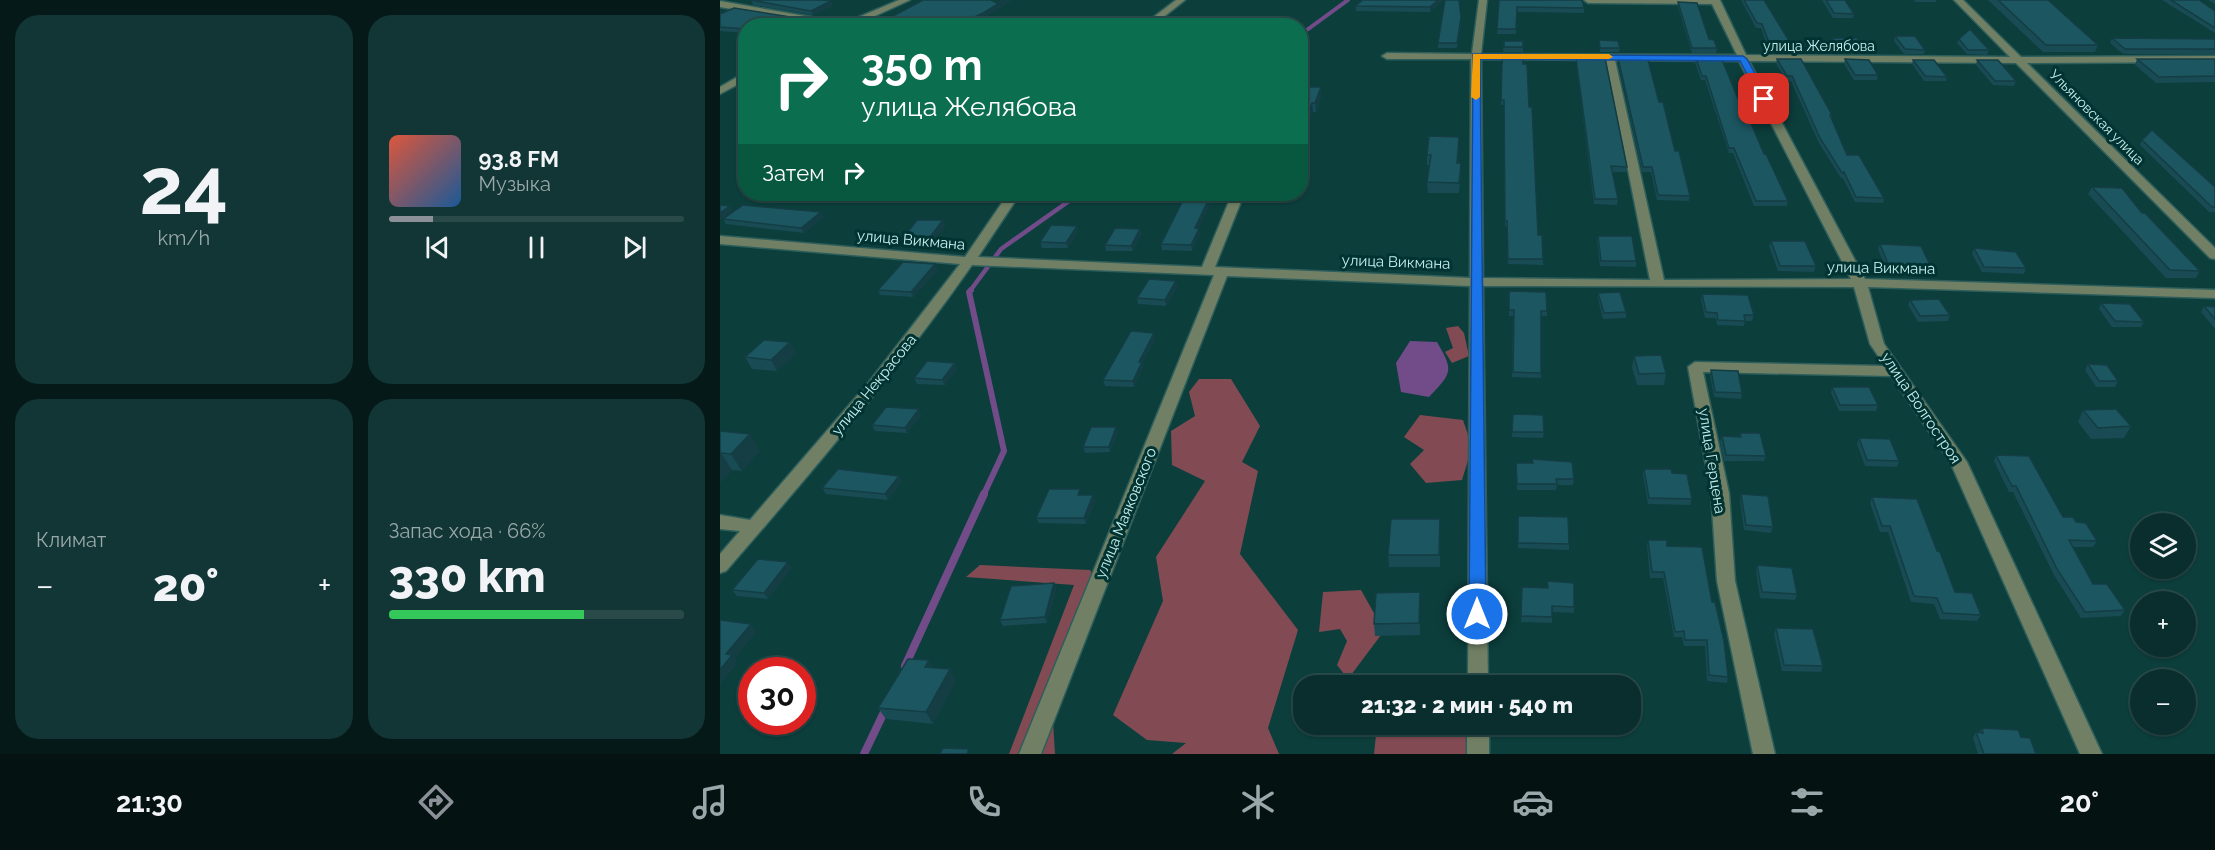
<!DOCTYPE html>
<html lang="ru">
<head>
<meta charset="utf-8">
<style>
	body { margin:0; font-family:Raleway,sans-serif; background:#123635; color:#f1f3f6; height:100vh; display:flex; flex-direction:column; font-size:22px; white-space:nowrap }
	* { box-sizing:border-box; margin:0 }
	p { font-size:20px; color:#99a8aa }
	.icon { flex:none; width:33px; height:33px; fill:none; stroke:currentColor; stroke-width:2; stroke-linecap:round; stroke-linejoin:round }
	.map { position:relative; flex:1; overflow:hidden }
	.sheet { display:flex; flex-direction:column; gap:15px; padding:15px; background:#051919; width:720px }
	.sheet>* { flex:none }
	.top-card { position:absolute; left:18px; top:18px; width:570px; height:183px; border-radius:24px; box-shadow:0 2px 4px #0004,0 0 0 2px #294a49; background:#0b6e4f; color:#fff; overflow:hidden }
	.buttons { position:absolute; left:1410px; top:513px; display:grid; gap:12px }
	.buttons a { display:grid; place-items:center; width:66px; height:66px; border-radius:50%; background:#092e2d; box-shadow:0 2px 4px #0004,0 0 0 2px #294a49; font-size:30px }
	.speed { position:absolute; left:18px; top:657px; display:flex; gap:12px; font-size:30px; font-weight:700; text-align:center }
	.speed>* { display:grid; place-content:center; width:78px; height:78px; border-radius:50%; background:#092e2d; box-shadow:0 2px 4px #0004,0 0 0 2px #294a49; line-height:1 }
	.speed .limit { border:9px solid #d22; background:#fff; color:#111 }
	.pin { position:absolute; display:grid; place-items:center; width:51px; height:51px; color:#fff; margin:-26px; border-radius:12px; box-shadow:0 3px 9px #0006 }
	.me { position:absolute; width:66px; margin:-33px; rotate:0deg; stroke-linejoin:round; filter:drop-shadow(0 0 4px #0008) }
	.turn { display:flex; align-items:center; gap:21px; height:126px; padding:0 24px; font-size:27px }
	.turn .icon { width:78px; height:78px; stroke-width:2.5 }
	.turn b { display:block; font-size:42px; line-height:51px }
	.then { display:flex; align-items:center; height:57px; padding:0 24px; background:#0003; gap:12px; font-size:22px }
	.big { font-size:45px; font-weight:800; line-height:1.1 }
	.sheet .card { flex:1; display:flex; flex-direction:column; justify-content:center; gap:9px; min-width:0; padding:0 21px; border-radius:24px; background:#123635 }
	.sheet .dial { align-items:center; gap:0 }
	.dial b { font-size:78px; line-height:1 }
	.song { display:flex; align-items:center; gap:18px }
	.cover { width:72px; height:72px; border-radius:9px; background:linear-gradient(135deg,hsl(10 70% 55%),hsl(210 70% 35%)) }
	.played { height:6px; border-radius:3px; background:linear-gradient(90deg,#8c9099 15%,#294a49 15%) }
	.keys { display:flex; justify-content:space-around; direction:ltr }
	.heat { display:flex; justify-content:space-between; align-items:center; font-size:33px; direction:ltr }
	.charge { height:9px; border-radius:4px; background:linear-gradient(90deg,#34c759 66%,#294a49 0) }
	.sheet .tiles { flex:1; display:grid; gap:15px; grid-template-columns:repeat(2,1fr) }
	.trip { position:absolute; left:573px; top:675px; width:348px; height:60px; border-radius:24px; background:#092e2d; box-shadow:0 2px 4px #0004,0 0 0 2px #294a49; font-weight:800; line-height:60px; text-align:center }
	.tab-bar { display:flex; height:96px; justify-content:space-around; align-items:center; background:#041212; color:#99a8aa }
	.tab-bar .icon { width:42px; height:42px }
	.tab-bar .current { color:#8c9099 }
	.tab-bar b { font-size:27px; color:#f1f3f6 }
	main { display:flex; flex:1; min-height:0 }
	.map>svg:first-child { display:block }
	.green { fill:#824b53 }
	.water { fill:#714c89 }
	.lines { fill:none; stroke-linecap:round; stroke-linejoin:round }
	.stream-far3 { stroke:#714c89; stroke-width:4 }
	.stream-far2 { stroke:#714c89; stroke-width:4.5 }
	.stream-far1 { stroke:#714c89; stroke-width:6 }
	.stream { stroke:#714c89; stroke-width:8 }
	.minor-casing { stroke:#2d5e5c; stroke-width:3 }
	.minor { fill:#718064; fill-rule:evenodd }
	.wall { fill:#184b53 }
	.shaded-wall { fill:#143d44 }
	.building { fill:#1c5761; stroke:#143d44; stroke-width:1.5 }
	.route { fill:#1a73e8; stroke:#114b97; stroke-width:1.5 }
	.slow { fill:#f59e0b }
	.labels { text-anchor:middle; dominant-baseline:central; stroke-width:6; stroke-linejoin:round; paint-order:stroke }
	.far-street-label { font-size:14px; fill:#c6efec; stroke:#003332 }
	.street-label { font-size:15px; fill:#c6efec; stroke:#003332 }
</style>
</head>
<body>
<main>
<section class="sheet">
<div class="tiles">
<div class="card dial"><b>24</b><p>km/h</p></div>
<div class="card">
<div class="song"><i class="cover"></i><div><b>93.8 FM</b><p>Музыка</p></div></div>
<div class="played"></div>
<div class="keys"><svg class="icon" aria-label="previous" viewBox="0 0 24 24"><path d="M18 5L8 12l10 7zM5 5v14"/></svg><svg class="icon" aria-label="pause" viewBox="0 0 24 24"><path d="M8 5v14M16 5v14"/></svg><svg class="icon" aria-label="next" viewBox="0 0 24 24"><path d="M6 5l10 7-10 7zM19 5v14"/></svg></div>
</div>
<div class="card"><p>Климат</p>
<div class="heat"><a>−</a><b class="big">20°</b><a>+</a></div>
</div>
<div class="card"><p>Запас хода · 66%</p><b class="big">330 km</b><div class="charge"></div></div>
</div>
</section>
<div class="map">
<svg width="1495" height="754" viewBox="0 0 1495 754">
	<rect width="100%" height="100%" fill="#0c3e3c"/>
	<path class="green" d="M738,326L744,333L749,356L732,363L725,352L733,348L726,328Z
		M479,379H511L540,426L522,462L538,471L520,554L578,630L548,728L559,754H452L466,743L427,740L393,715L443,601L436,557L485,481L452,465L451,431L475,416L469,392Z
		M700,415L743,420L752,447L742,480L706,483L690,464L704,450L684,437Z
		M260,565L370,570L378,583L331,688L335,754H289L354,585L246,577Z
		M641,590L664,631L628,679L617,665L627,641L620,629L599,632L603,592Z
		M657,725H746V754H654Z"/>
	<path class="water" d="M690,341L717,342C734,371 732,373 709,397L681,392L676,363Z"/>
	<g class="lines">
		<path class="stream-far3" d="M580,35L628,0"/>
		<path class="stream-far2" d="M250,291L281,249L359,194"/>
		<path class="stream-far1" d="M251,290L249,292L284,451L263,496"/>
		<path class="stream" d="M185,666L264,494
			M144,754L166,708"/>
		<defs>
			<path id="minor" d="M179,0H190L133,26H110L0,7V1L125,23Z
				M456,0H465L432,26H422Z
				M759,0H767L761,54L1017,55L992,4L868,3L864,0H1000L1026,55L1290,57L1234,0H1243L1301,57L1495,56V62L1307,63L1495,248V259L1490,258L1296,63L1029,61L1145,279L1495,290V298L1148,287L1164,344L1247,462L1382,754H1360L1231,464L1171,376L983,372L1009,493L1015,581L1055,754H1033L997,581L991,493L968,367L975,362L1165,366L1150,344L1134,287L763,286L768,686H748L750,286L507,276L321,754H299L494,275L252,265C177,372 92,472 6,571L0,573V554L20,531L0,529V515L30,520L149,382L240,264L0,244V236L245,257L288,194H300L258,257L482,267L512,194H524L495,267L750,278L751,59H667L662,56L667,53L752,54ZM761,59L886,60L930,280L763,278ZM895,60L1019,61L1131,279L944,280Z
				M26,72V80L0,94V87Z
				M747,724H769V754H747Z"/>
		</defs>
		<use href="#minor" class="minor-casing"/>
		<use href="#minor" class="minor"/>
	</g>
	<path class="wall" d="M31,0L111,1L112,6L93,15L33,5Z
		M281,0H292L267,16L250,24L258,26H164L162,22L277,3Z
		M722,0L710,12L636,11L635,6Z
		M779,0L864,8V13L797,12L796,34H777Z
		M1021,0H1044L1074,49L1073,53H1050L1041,28H1036Z
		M1102,0H1125L1134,14L1133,18H1113Z
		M1194,0H1216V2H1195Z
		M1268,0H1328L1378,45L1375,52H1323Z
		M1442,0H1479L1495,11V33Z
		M1488,0H1495V4Z
		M958,2L997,48L996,53H972L958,7Z
		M0,14L78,23L72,26H26V33L0,31Z
		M741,22L737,48H718V43Z
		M1175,36L1205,50L1204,54H1184L1174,41Z
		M1113,38L1143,49L1142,54L1118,53L1112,42Z
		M1392,38L1495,39V54H1403L1390,43Z
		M1239,39L1269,50L1267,55L1247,54L1237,43Z
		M879,40L900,48L899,52H880Z
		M784,41H803V52H783Z
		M898,58L939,102L970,196L969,201L937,200L931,172H922L898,62Z
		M976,58L1021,106L1044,154L1068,201L1067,206H1034L1013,153H1009L985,80H981L975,63Z
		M856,59L907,167L906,172H892L898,199L897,205L874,204L856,63Z
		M1057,59L1112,115V119L1127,155L1164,198L1163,203L1135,202L1123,178H1121L1099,143L1071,81H1066L1056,63Z
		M1125,59L1158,75L1157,80H1134L1124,64Z
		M1417,59H1495V82L1436,83L1415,65Z
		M1193,60L1227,77L1226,81H1204L1192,64Z
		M1257,60L1296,81L1294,86L1273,85L1256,65Z
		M782,64H803L809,107L818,235L823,259V265L788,264L787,226H785L784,105H781Z
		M580,87L601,97L596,112H593Z
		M739,137L738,163L741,173L739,193H708L707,182L709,165H707V155Z
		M1422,140L1495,187V212H1489L1420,145Z
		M1372,187L1480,271L1476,278H1446L1368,194Z
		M104,217L84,233L6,224L3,219Z
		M223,220L225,226L212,242H186L184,237Z
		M357,226L358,231L348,248H322L320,242Z
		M420,229L422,234L413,251H386L385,245Z
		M478,229L480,234L472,251L442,250L441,244Z
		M878,236L916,261V267L880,266L877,241Z
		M1051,241L1096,266L1094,272L1058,271L1049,246Z
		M1160,244L1213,271L1211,276L1168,274L1158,249Z
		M1254,248L1306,268L1304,274L1262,272L1252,254Z
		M218,270L193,297L160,295L158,290Z
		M458,287L446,306L418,304L417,298Z
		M789,291L827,311V316H821V378L792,377L793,316H789Z
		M878,293L906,312V318L883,319L878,299Z
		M982,294L1034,315L1032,321H1025L1024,326L997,325L996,318H985L981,299Z
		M1190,300L1230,315L1228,321L1198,322L1188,305Z
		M1381,303L1424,322L1421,327H1392L1379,309Z
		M1484,306L1495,307V329L1481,312Z
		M436,338L422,364L423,367L414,387L385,386L383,380Z
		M70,342L76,354L57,371L32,369L25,357Z
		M914,356L946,373L944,385H917L912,367Z
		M235,363L237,369L225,385L197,384L194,378Z
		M1368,364L1398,381L1395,387H1376L1365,370Z
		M991,370L1022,393L1021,399L994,397L990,376Z
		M1112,387L1158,405L1156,411H1119L1111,393Z
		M199,409L201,415L187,433L155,431L152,425Z
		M1363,410L1411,426L1404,438L1371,439L1358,422Z
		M793,414L824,432L823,438L792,437Z
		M0,431L40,451L22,471L12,470L0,482Z
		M398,433L390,452L365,453L363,447Z
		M1020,433L1046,456L1044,461H1004L1000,442L1002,436L1019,437Z
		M1139,438L1179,461L1177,467L1145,466L1137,444Z
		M1276,455L1343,517L1356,522L1377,541L1373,547H1352L1373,584L1405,610L1401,616L1361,618L1334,575L1293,492H1289L1274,461Z
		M812,459L854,479L853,485H837L836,490H797L796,463H812Z
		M924,469L952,473L972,499L970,505L928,504L923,475Z
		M182,481L168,500L106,494L102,488Z
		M1021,494L1053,527L1051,533L1024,530L1020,500Z
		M362,495L375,501L366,524L319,523L316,518Z
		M1152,497L1217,551L1235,592L1261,615L1257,621L1220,619L1214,604L1191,602L1168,532H1160L1150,503Z
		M798,516L849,544V550L798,548Z
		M720,519V567H669L668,555Z
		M928,540L947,546L992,602L1008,677L1007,683L987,681L985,646H964L962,637H954L943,578H930L927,546Z
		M68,562L72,568L48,599L17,596L12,590Z
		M1037,565L1077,594L1075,600L1040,598L1036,571Z
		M827,581L854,607V613L832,612V623L801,622L802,587L827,588Z
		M334,583L336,589L327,623L283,626L280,620Z
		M700,604V635L655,636L654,624Z
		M1056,628L1103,666L1101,672L1062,671L1054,634Z
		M213,668L236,681L213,724L166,719L158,708Z
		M1262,728L1301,737L1316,754H1258L1253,738L1256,732H1259Z"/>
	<path class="shaded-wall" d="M284,0H292L267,16L247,26L242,23Z
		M718,0H722L710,12V7Z
		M111,1L112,6L93,15L91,11Z
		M76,18L78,23L72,26H61Z
		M601,87V97L596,112L595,103Z
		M592,103L593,112L580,152V139Z
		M491,194H495L476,234L475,228Z
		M10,206L12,211L0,220V213Z
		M101,212L104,217L84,233L81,228Z
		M223,220L225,226L212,242L210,237Z
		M357,226L358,231L348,248L346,243Z
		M420,229L422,234L413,251L411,246Z
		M479,229L480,234L472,251L471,245Z
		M215,264L218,270L193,297L191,292Z
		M456,281L458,287L446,306L445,300Z
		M434,333L436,338L422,364L423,367L414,387L413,381L419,362Z
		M70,342L76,354L57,371L51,360Z
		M235,363L237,369L225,385L222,380Z
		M199,409L201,415L187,433L185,428Z
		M396,427L398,433L390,452L389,447Z
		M30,434L40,451L22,471L11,454Z
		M0,453H1L12,470L0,482Z
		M179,476L182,481L168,500L165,494Z
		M373,495L375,501L366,524L364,518Z
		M68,562L72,568L48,599L44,593Z
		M334,583L336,589L327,623L325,617Z
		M31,624L37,632L15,658L18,663L0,685V670L6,654Z
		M209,660L215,672L205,667Z
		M230,669L236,681L213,724L206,712Z"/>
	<path class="building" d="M31,0H102L111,1L91,11Z
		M203,0H271L277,3L281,0H284L265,12L242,23L258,26H179L162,22Z
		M643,0H718L710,7L635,6Z
		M725,0H739L741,17L737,43H718Z
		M779,0H862L864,8L797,7L796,29H777Z
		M1024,0H1044L1074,49L1051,48L1042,24L1037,23Z
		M1106,0H1125L1134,14L1114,13Z
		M1278,0H1328L1378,45H1326Z
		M1451,0H1479L1495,11V28Z
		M958,2L977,3L989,39L994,40L997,48H972Z
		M14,8L76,18L61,26H26V29L0,27V14Z
		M1250,29L1269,50H1248L1239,39Z
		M1175,36H1195L1205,50L1185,49Z
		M1113,38H1137L1143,49H1119Z
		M1392,38L1495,39V49H1405Z
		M879,40L898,41L900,48H880Z
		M784,41H803V47H784Z
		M783,57H803V64H807L809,107H812L818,235H822L823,259H788L787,221L785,220L784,100H781L782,64Z
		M885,58L907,167L891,166L898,199H875L856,59Z
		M898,58L928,60L939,102H943L955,151H959L970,196L938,195L932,167H923Z
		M976,58H1001L1003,62L1021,106H1024L1044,154H1046L1068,201H1036L1014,148H1009L986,76H982Z
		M1057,59H1081L1112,115H1110L1127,155H1139L1164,198L1136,197L1124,172L1122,173L1100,138L1072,76H1067Z
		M1125,59L1149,60L1158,75H1135Z
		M1417,59H1495V76L1439,77Z
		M1193,60H1214L1227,77L1205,76Z
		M1257,60H1278L1296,81H1275Z
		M580,87H601L595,103H592L580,139Z
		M1432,130L1495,187V207H1492L1422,140Z
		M709,136L739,137L737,163H741L739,183L707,182L711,155H707Z
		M1372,187L1402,188L1422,213H1425L1480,271L1450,270Z
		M466,194H491L475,228L479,229L471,245L441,244Z
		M0,205L10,206L0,213Z
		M23,205L101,212L81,228L3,219Z
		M197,220H223L210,237H184Z
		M331,225L357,226L346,243L320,242Z
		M395,228L420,229L411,246L385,245Z
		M878,236H912L916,261H881Z
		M1051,241H1085L1096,266H1060Z
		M1160,244L1201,246L1213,271L1170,269Z
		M1254,248L1296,252L1306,268L1264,267Z
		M183,262L215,264L191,292L158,290Z
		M429,279L456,281L445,300L417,298Z
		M789,291L826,292L827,311H821V373L793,372L794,310H789Z
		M900,292L906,312L884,313L878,293Z
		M982,294L1028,295L1034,315H1024L1025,321L998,320L997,313L986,312Z
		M1219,299L1230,315L1200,316L1190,300Z
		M1381,303L1410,304L1424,322L1395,321Z
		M1484,306L1495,307V319Z
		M411,331L434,333L419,362H422L413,381L383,380Z
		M44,340L70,342L51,360L25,357Z
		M941,355L946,373L919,374L914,356Z
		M207,361L235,363L222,380L194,378Z
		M1368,364L1387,365L1398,381H1379Z
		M991,370L1018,371L1022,393L995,392Z
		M1112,387H1149L1158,405H1120Z
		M166,407L199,409L185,428L152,425Z
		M1396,409L1411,426L1378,428L1363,410Z
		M793,414L823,415L824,432H792Z
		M371,427H396L389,447H363Z
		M0,431L30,434L11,454L1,453H0Z
		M1020,433H1040L1046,456L1006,455L1002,436L1021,437Z
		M1139,438L1170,439L1179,461L1147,460Z
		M1276,455L1309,456L1343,517H1353L1356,522L1366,523L1377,541L1349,540L1373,584H1387L1405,610L1365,612L1337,569L1296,486H1292Z
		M812,459L852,462L854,479H836L837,484H797L796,463H813Z
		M118,469L179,476L165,494L102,488Z
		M924,469H951L952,473L967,474L972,499L929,498Z
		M329,489H360L358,495H373L364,518H316Z
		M1021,494L1048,496L1053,527L1026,525Z
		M1152,497L1197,499L1217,551L1220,552L1235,592L1252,593L1261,615L1223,613L1217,598L1194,596L1170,526H1162Z
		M798,516L848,517L849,544L798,543Z
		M671,519H720L719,555H668Z
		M928,540H947V546L982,547L992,602H995L1004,641L1008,677L989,675L987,640H965L964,631L955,632L944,572H932Z
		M38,559L68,562L44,593L12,590Z
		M1037,565L1072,568L1077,594L1042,592Z
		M827,581L854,583V607L832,606V617L801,616L802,587L828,588Z
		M334,583L325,617L280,620L291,586Z
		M700,592L699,623L654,624L656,593Z
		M0,620L31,624L6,654L12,655L0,670Z
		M1056,628L1093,629L1103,666L1064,665Z
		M188,659L209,660L205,667L230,669L206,712L158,708Z
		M1262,728L1298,730L1301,737L1310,738L1316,754H1264L1256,732L1263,733Z
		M223,748L249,749L247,754H220Z"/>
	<path class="route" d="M753,54L1023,56L1027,59L1049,99L1041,101L1020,61L760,59L766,614L763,619L757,621L751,619L749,614Z"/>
	<path class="slow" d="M753,54H889L893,57L889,59H760V97L756,100L751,97Z"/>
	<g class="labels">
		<g class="far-street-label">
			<text x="1099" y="46">улица Желябова</text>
			<text transform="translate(1377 117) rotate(45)">Ульяновская улица</text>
		</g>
		<g class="street-label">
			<text transform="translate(191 240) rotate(5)">улица Викмана</text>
			<text transform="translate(676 262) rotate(2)">улица Викмана</text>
			<text transform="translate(1161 268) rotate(1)">улица Викмана</text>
			<text transform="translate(154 385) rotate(-51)">улица Некрасова</text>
			<text transform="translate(1201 408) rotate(56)">улица Волгостроя</text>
			<text transform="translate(992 461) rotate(81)">улица Герцена</text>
			<text transform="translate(406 513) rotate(-68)">улица Маяковского</text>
		</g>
	</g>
</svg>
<div class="buttons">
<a><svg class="icon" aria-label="layers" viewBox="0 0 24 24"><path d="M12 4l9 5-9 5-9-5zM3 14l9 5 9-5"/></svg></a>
<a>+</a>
<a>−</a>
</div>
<div class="speed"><div class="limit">30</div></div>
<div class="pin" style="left:1044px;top:99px;background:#d93025"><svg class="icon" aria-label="arrive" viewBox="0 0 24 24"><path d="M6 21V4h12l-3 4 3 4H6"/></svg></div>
<svg class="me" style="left:757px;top:614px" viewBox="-20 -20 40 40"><circle r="17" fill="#1a73e8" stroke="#fff" stroke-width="3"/><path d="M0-11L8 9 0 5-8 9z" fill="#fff"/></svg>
<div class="trip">21:32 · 2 мин · 540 m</div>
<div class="top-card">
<div class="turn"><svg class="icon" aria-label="right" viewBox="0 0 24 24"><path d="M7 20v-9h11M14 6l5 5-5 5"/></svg><div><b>350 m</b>улица Желябова</div></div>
<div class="then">Затем<svg class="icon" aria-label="right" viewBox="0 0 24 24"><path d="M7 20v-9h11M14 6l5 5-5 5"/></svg></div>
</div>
</div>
</main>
<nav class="tab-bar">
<b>21:30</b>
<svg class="icon current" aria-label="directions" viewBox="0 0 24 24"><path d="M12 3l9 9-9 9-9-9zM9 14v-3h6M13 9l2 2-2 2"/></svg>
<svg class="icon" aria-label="music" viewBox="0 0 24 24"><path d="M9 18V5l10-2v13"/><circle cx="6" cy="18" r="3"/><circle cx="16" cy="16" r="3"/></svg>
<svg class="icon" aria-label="phone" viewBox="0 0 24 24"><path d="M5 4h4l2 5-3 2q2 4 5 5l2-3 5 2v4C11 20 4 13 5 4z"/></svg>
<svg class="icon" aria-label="climate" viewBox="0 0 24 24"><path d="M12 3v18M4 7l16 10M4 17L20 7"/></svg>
<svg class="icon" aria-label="car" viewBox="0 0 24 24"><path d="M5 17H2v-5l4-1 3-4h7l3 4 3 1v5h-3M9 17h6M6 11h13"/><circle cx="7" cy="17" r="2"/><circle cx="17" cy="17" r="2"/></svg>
<svg class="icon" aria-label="filters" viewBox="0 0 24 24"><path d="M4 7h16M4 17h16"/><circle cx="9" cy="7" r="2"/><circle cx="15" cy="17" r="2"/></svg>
<b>20°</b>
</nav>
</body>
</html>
